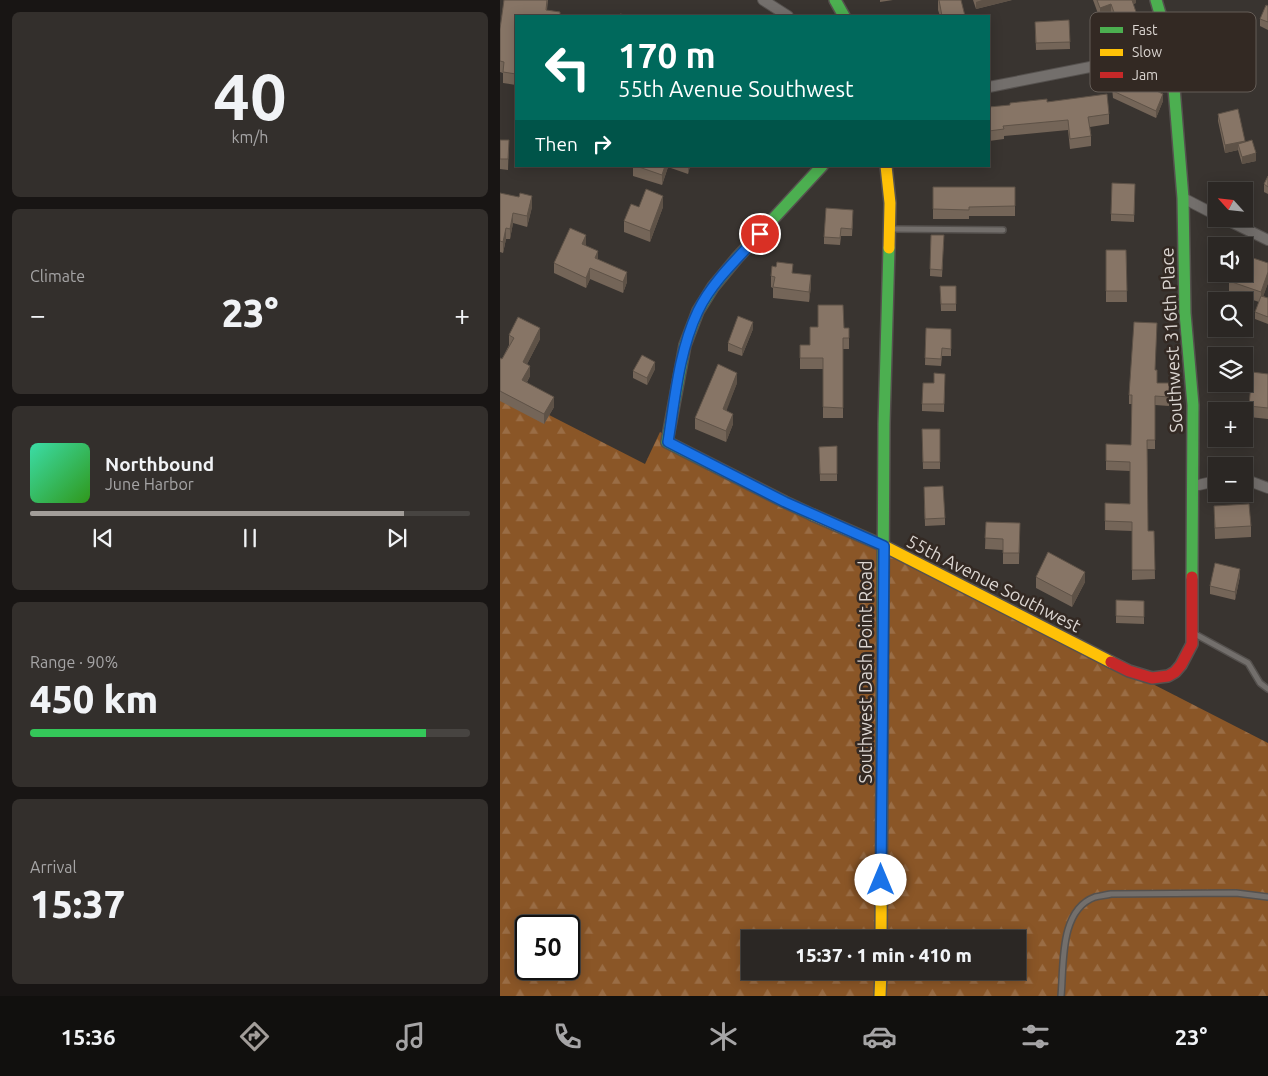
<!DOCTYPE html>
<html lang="en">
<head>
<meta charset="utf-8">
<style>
	body { margin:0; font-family:Ubuntu,sans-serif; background:#332f2c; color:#f1f3f6; height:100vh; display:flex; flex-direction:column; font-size:19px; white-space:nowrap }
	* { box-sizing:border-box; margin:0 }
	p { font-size:16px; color:#a6a5a6 }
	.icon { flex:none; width:28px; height:28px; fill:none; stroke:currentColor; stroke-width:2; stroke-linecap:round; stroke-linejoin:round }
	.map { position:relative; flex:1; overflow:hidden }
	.panel { display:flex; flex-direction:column; gap:12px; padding:12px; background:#181514; width:500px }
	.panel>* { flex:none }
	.top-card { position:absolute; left:15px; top:15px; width:475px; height:152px; border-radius:0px; box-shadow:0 2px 12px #0003,0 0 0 1px #474441; background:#00695c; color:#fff; overflow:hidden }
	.needle { width:32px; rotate:297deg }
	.fabs { position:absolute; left:708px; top:182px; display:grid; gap:10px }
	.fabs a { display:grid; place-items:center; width:45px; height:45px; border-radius:0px; background:#2b2724; box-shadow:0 2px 12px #0003,0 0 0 1px #474441; font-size:25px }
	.speed { position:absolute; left:15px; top:915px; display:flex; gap:10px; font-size:25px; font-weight:700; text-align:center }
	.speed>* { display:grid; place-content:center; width:65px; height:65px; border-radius:50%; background:#2b2724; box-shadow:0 2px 12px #0003,0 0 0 1px #474441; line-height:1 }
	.speed .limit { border:2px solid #111; border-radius:8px; background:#fff; color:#111 }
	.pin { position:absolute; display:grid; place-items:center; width:42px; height:42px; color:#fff; margin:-21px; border:2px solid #fff; border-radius:50%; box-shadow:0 1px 5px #0007 }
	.me { position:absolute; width:55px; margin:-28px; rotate:0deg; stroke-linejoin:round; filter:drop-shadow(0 0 4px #0008) }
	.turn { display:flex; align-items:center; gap:18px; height:105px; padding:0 20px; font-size:22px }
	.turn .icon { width:65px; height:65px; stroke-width:2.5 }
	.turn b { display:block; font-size:35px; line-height:42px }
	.then { display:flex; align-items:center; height:48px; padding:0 20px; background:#0003; gap:10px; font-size:19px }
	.big { font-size:38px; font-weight:800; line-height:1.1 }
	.panel .card { flex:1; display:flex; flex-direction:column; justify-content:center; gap:8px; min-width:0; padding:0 18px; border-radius:8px; background:#332f2c }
	.panel .dial { align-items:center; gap:0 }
	.dial b { font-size:65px; line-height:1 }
	.song { display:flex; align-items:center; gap:15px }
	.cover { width:60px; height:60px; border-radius:8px; background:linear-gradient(135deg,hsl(160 70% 55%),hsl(110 70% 35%)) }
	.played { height:5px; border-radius:2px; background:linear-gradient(90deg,#a29d99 85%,#474441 85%) }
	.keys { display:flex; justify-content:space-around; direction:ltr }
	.heat { display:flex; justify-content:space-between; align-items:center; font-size:28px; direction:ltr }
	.charge { height:8px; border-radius:4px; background:linear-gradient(90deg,#34c759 90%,#474441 0) }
	.trip { position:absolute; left:241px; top:930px; width:285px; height:50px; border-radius:0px; background:#2b2724; box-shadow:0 2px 12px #0003,0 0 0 1px #474441; font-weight:800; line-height:50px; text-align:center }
	.menu { display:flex; height:80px; justify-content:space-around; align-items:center; background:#11100e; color:#a6a5a6 }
	.menu .icon { width:35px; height:35px }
	.menu .selected { color:#a29d99 }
	.menu b { font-size:22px; color:#f1f3f6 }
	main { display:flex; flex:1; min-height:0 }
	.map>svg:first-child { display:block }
	.forest { fill:url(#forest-firs); fill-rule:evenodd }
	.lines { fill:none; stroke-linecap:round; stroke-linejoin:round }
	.lane-casing { stroke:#55514e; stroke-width:8 }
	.street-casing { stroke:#55514e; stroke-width:12 }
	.fast-casing { stroke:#55514e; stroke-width:14 }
	.slow-casing { stroke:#55514e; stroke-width:14 }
	.jam-casing { stroke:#55514e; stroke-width:14 }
	.lane { stroke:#736f6c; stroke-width:5 }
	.street { stroke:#736f6c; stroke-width:10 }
	.fast { stroke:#4caf50; stroke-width:11 }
	.slow { stroke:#ffc107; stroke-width:11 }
	.jam { stroke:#c62828; stroke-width:11 }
	.wall { fill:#746558 }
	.shaded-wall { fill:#5e5247 }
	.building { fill:#877566; stroke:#5e5247 }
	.route-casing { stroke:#114b97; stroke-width:12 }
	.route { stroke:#1a73e8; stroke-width:9 }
	.labels { text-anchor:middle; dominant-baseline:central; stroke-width:5; stroke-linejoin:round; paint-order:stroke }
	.street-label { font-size:18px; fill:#dbd5d1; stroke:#332923 }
	.key { fill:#332923; stroke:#655d57; stroke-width:1 }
	.key-label { font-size:14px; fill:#dbd5d1 }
</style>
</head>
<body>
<main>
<section class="panel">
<div class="card dial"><b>40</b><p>km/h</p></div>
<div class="card"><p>Climate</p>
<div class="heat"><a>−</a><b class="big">23°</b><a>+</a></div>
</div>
<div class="card">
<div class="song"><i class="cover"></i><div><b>Northbound</b><p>June Harbor</p></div></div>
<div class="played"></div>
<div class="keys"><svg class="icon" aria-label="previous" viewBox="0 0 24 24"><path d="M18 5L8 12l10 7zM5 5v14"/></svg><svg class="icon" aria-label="pause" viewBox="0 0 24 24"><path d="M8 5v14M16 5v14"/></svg><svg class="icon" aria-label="next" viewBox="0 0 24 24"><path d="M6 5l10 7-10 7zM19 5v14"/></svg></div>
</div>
<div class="card"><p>Range · 90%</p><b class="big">450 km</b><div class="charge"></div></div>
<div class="card"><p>Arrival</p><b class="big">15:37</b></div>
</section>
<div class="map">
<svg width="768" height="996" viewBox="0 0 768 996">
	<defs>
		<pattern id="forest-firs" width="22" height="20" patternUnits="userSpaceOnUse" patternTransform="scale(1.25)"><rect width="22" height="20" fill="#8a5627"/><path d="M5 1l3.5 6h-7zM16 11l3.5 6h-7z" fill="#9a6d45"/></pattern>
	</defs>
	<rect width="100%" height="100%" fill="#393430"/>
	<path class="forest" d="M0,390L145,464L160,432L768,743V996H0ZM26,926H69V969H26ZM250,939H518V971H250Z"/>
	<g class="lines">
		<defs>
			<path id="lane" d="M392,229L503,230
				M695,634L748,663L760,683L768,689
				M561,996C564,965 559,910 595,897C600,896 606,895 611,894L736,893L768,897"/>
			<path id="street" d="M263,0L288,16
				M489,87L671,51
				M683,198L716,215
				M725,219L768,240
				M744,479L768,488
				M694,486L716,481"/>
			<path id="fast" d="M335,0L344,16
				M656,0L671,51L683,198L685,313L693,405L692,577
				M313,515L285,502L167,442L185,345L198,311L213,287L237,258L322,166
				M382,756L384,424L389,248"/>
			<path id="slow" d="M386,166L390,203L389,248
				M313,515L384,546L611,662
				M381,939L382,756
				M380,996L381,971"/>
			<path id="jam" d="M611,662L629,671L652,678L668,676L675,672L681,665L692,644V577"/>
		</defs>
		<use href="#lane" class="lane-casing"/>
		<use href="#street" class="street-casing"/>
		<use href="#fast" class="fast-casing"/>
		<use href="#slow" class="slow-casing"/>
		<use href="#jam" class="jam-casing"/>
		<use href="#lane" class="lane"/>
		<use href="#street" class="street"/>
		<use href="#fast" class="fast"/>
		<use href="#slow" class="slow"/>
		<use href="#jam" class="jam"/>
	</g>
	<path class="wall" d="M4,0H48L47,10L60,12V16H16V85L3,83V73L0,72V29Z
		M380,0H393L380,2Z
		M438,0L465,16H440L438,10Z
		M473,0H512L476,9Z
		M593,0H636V3L633,4L636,23L616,29L611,15L600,19Z
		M768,6V30L760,26V19Z
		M569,20L570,49L536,50L535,22Z
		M611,77L628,78L663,101L656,118L613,98Z
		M547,102L609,114V124L590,127L591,136V146L570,149L568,130L504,136V139L489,141V107Z
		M718,114L745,142L756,161L742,164L738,150L725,153L718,121Z
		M0,140H9L8,170L0,169Z
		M133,166H190L188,174L168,167L162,185L133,176Z
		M768,176V194L764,192V184Z
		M635,184L634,222L611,221V214Z
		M433,187H515V216H469V219H433Z
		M0,193L32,207L27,227L13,223L10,239H6L3,253L0,252Z
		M139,207H163L150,242L124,232V221Z
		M353,217L352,236H341L340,245L324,244V237Z
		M431,235H444L442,277L430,276Z
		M86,246L98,259L127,282L123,293L90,279L86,288L54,273V263Z
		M606,250H626L627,302H606Z
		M768,263V283L763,296L768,298V324L755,319V312L759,302L729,292V281Z
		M293,273L311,286L309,302L273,298V288L271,287V276Z
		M440,286H456V311H441Z
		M344,328H349V349H343V418H323V369H300V345H310Z
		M426,328L451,329V356H442L441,366L425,365Z
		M253,329L242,356L228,351V343Z
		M9,335L40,339L27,364L30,376L27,382L54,407L44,424L0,401V358L2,359L9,345Z
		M155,369L147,385L133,378V371Z
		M656,370L657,383H669V406L655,405V449H647L648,531H654L655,579L632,580V531L605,530V503L630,504V471L606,470V444L631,445L632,404H629V395Z
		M445,374L444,412L422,411V404L434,383Z
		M768,374V419L749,417V406Z
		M237,383L226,410L233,424L226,442L195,429V418Z
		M422,429H440V469H423Z
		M337,446V481H320L319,447Z
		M424,494L445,518V525L425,526Z
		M714,506L751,526V537L715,539Z
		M486,522L520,523L519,564H503V550L485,549Z
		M740,576L735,600L710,594V586Z
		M536,577L585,582L572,607L536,588Z
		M616,600L644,601V624L616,623Z"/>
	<path class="shaded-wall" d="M482,0H512L476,9V2Z
		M630,0H636V3L630,5Z
		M611,4V15L600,19V8Z
		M636,12V23L616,29V18Z
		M663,94V101L656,118V111Z
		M745,141V149L738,144V150L725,153V145Z
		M756,153V161L742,164V157Z
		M165,166H168V167L162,185V175Z
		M188,166H190L188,174Z
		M32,196V207L27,227V216Z
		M163,196V207L150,242V231Z
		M13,213V223L10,239V229Z
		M6,228V239L3,253V242Z
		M86,235V246L82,244Z
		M98,251V262L95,258Z
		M90,268V279L86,288V278Z
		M127,272V282L123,293V282Z
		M768,272V283L761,303V292Z
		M311,275V286L309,302V292Z
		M253,322V329L242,356V349Z
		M40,328V339L23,372V362Z
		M155,362V369L147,385V378Z
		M30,366V376L22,390V380Z
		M237,373V383L223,420V409Z
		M54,397V407L44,424V414Z
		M233,414V424L226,442V431Z
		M740,569V576L735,600V592Z
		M585,572V582L572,607V596Z"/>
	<path class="building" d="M4,0H47L46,10L60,12V16H16V74L3,72L4,62L0,61V29Z
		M439,0H461L465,16H442Z
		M597,0H632L636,12L616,18L611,4L600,8Z
		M766,5L768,6V22L760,19Z
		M120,14L131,16H119Z
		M569,20L570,42L536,43L535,22Z
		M628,75V78L663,94L656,111L613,91L611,77Z
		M607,94L609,114L588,117L591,136L570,139L568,120L503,126L504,129L489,131V107L510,105V103L547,99V102Z
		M738,109L745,141L725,145L718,114Z
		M0,140H9L8,159H0Z
		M752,140L756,153L742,157L738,144Z
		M136,166H165L162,175Z
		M768,176V187L764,184Z
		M612,183L635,184L634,215L611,214Z
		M433,187H515V206L469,207V210L433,209Z
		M146,189L163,196L150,231L124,221L131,204L139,207Z
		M0,193L19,197L20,193L32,196L27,216L13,213L10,229L6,228L3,242L0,241Z
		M326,208L353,210L352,229L341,228L340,238L324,237Z
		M70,228L86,235L82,244L98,251L95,258L127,272L123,282L90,268L86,278L54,263Z
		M431,235H444L442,270L430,269Z
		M606,250H626L627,291H606Z
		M744,255L768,263V272L761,292L729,281L732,274H744Z
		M277,262L293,264L292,273L311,275L309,292L273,287L275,277L271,276L272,266L276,267Z
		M440,286H456V304H441Z
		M761,296L768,298V317L755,312Z
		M318,305H343L344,328H349V338H343V408L323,407V358H300V345H310V327H318Z
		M238,316L253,322L242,349L228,343Z
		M18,317L40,328L23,362L30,366L22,380L54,397L44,414L0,391V358L2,359L14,338L9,335Z
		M634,322L657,323L655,370H657V383H669V397L655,396V440H647L648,531H654L655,570H632V522L605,521V503L630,504V462L606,461V444L631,445L632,395H629Z
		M426,328L451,329V349L442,348L441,359L425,358Z
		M142,355L155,362L147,378L133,371Z
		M218,364L237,373L223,409L233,414L226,431L195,418Z
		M752,372L768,374V408L749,406Z
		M434,373L445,374L444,404H422L423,383H434Z
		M422,429H440V462H423Z
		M337,446V474H320L319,447Z
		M443,486L445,518L425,519L424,487Z
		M749,504L751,526L715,528L714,506Z
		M486,522L520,523L519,553H503V539L485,538Z
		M548,552L585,572L572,596L536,577Z
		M715,563L740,569L735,592L710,586Z
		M616,600L644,601V617L616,616Z"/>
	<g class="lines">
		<defs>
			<path id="route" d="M260,234C238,258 212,282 198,311C179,351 175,398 168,442L285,502L384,546L381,880"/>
		</defs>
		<use href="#route" class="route-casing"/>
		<use href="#route" class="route"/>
	</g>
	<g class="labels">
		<g class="street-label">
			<text transform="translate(671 340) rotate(-93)">Southwest 316th Place</text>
			<text transform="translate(494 583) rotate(27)">55th Avenue Southwest</text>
			<text transform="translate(365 672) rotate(-90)">Southwest Dash Point Road</text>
		</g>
	</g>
	<rect x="590" y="12" width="166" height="80" rx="8" class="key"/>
	<rect x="600" y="27" width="23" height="6" fill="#4caf50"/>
	<rect x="600" y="49" width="23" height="7" fill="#ffc107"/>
	<rect x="600" y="72" width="23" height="6" fill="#c62828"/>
	<g class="key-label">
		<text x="632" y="35">Fast</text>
		<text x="632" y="57">Slow</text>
		<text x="632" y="80">Jam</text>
	</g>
</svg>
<div class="fabs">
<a><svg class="needle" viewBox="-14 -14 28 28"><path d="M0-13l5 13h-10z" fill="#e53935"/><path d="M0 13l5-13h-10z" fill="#a6a5a6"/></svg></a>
<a><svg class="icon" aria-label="sound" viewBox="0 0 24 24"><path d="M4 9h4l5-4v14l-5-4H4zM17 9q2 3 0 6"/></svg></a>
<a><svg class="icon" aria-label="search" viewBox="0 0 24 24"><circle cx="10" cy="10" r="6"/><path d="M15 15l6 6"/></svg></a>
<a><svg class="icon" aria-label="layers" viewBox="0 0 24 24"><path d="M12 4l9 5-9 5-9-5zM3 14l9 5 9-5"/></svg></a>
<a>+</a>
<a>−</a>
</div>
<div class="speed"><div class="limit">50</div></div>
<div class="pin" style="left:260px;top:234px;background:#d93025"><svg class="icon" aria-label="arrive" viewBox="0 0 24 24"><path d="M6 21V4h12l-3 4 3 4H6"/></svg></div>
<svg class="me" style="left:381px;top:880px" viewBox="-20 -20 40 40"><circle r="19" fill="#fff"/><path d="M0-13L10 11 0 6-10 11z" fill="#1a73e8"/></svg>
<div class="trip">15:37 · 1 min · 410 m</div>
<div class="top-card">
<div class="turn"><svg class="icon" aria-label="left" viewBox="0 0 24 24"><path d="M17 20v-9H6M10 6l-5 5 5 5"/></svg><div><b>170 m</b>55th Avenue Southwest</div></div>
<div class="then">Then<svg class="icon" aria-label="right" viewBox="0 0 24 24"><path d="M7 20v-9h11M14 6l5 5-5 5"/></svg></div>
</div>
</div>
</main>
<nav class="menu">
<b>15:36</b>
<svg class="icon selected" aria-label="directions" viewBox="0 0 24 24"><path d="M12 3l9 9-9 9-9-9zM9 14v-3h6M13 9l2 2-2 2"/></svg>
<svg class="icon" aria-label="music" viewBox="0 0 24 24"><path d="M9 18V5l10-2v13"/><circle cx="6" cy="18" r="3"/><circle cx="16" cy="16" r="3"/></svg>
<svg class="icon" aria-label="phone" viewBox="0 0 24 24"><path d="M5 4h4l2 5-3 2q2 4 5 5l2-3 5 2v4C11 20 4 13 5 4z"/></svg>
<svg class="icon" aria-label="climate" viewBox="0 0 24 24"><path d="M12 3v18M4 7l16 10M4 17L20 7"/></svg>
<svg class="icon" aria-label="car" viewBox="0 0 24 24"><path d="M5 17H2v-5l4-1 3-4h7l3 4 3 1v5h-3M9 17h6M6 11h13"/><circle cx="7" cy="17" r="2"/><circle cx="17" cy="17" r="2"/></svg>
<svg class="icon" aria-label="filters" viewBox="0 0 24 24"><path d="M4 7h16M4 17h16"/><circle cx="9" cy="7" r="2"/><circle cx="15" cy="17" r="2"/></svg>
<b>23°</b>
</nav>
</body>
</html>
